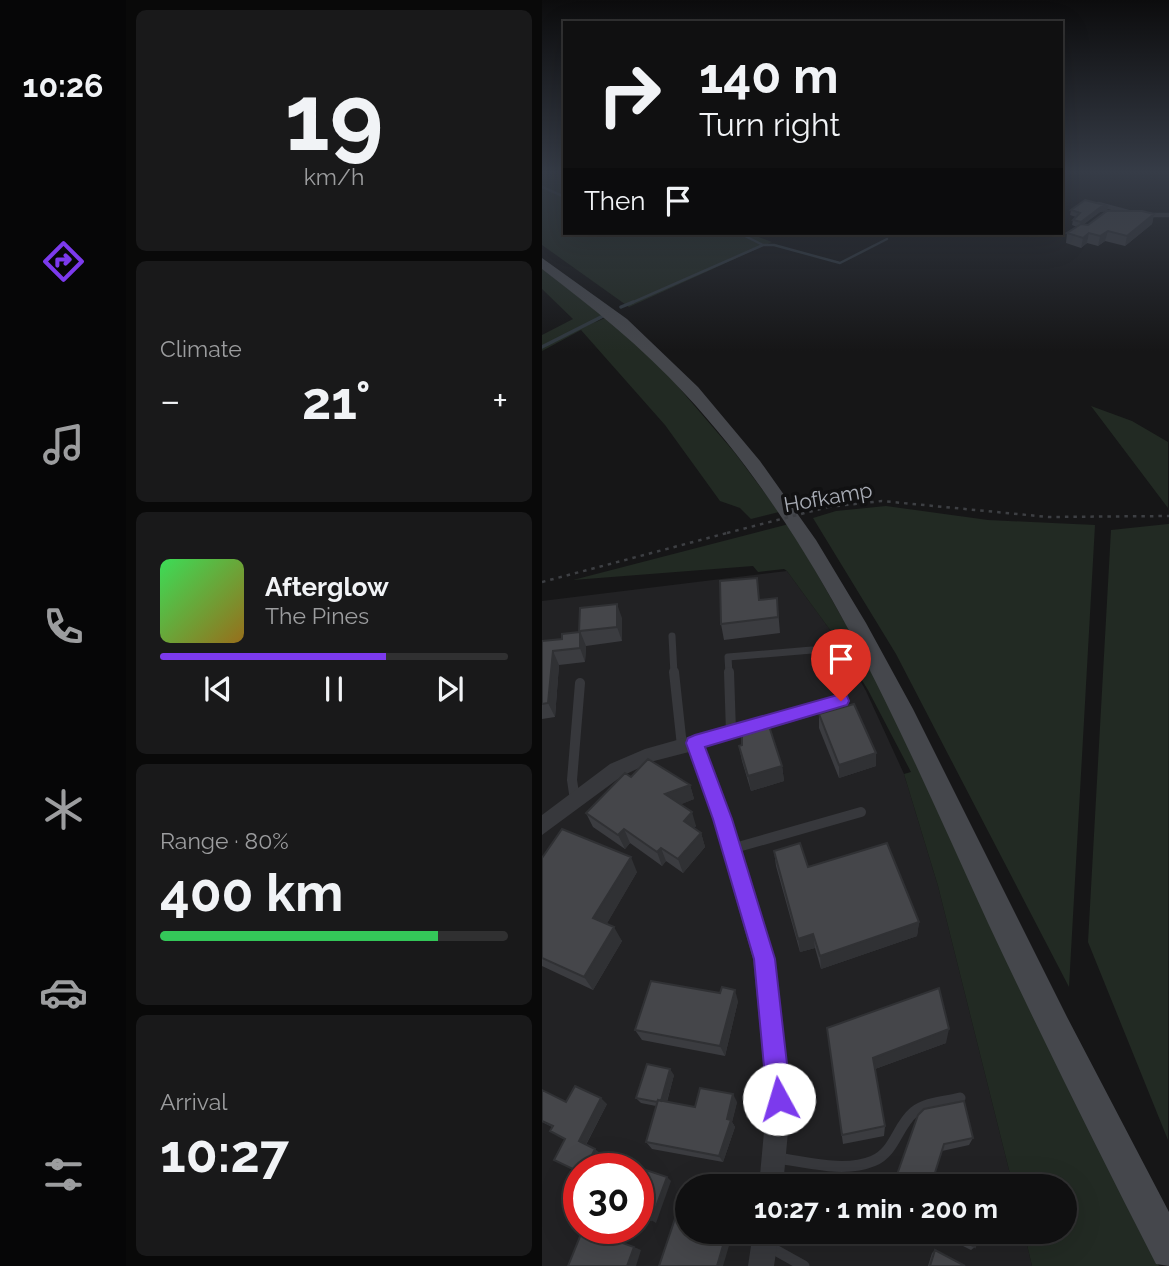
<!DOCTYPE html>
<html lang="en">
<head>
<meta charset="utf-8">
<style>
	body { margin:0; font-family:Raleway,sans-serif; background:#19191a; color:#f1f3f6; height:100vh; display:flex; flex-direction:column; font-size:26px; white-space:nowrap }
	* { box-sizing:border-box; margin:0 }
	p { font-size:23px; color:#9c9d9f }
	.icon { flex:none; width:38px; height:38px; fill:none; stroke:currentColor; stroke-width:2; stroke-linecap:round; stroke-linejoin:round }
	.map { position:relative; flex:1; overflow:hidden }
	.sheet { display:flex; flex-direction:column; gap:10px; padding:10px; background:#090909; width:416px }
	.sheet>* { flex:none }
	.guide { position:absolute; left:21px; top:21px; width:500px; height:214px; border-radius:0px; box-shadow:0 7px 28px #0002,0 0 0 2px #303031; background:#101011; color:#f1f3f6; overflow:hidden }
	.speed { position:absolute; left:21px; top:1153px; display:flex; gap:14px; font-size:35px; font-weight:700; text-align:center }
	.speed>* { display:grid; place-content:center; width:91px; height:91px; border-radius:50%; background:#101011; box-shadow:0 7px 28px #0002,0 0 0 2px #303031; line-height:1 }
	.speed .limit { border:10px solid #d22; background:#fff; color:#111 }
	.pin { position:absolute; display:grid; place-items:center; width:60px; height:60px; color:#fff; margin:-72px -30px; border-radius:50% 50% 50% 0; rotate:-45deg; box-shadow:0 0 7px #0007 }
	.pin .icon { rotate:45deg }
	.me { position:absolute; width:77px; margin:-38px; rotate:354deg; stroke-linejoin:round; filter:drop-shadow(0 0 5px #0008) }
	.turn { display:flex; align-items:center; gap:24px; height:147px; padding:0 21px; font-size:32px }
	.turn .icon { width:91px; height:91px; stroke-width:2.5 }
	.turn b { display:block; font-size:49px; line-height:60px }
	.then { display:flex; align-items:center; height:66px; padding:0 21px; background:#0003; gap:14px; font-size:26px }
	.big { font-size:52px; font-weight:700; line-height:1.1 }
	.sheet .tile { flex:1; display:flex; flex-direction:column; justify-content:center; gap:10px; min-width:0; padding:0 24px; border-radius:10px; background:#19191a }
	.sheet .dial { align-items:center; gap:0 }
	.dial b { font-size:91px; line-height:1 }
	.song { display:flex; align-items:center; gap:21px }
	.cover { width:84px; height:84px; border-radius:10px; background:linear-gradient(135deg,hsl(130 70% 55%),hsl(40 70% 35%)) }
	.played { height:7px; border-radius:4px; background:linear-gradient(90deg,#7c3aed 65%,#303031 65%) }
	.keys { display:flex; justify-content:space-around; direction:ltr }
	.heat { display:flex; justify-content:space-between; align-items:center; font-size:38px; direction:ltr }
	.charge { height:10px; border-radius:5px; background:linear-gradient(90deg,#34c759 80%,#303031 0) }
	.trip { position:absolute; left:133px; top:1174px; width:402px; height:70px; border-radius:35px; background:#101011; box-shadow:0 7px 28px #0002,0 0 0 2px #303031; font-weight:700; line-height:70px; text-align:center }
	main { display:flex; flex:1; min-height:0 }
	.tab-bar { display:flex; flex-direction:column; width:126px; justify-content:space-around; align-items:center; background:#060607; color:#9c9d9f }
	.tab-bar .icon { width:49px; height:49px }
	.tab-bar .current { color:#7c3aed }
	.tab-bar b { font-size:32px; color:#f1f3f6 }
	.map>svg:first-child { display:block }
	.built { fill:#222224; fill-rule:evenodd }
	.green { fill:#222a23 }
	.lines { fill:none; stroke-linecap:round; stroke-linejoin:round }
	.stream-far1 { stroke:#30383f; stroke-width:2.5 }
	.stream { stroke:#30383f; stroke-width:3.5 }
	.path { stroke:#3d3f43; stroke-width:2.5; stroke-dasharray:3.5 5; stroke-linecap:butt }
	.service-far3 { stroke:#37383c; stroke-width:4.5 }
	.service-far2 { stroke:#37383c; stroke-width:7 }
	.service-far1 { stroke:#37383c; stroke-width:10 }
	.service { stroke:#37383c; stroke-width:11 }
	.minor { fill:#37383c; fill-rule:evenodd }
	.secondary { fill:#45474c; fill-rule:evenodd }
	.path-bridge { stroke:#3d3f43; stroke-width:2.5; stroke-dasharray:3.5 5; stroke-linecap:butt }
	.wall { fill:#3b3c40 }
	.shaded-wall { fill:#303134 }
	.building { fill:#45464a; stroke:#303134; stroke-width:2 }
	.route { fill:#7c3aed; stroke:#51269a; stroke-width:2 }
	.labels { text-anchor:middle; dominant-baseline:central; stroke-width:7; stroke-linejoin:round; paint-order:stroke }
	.street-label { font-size:21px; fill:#a9adb6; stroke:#111112 }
</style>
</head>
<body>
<main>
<nav class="tab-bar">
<b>10:26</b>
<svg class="icon current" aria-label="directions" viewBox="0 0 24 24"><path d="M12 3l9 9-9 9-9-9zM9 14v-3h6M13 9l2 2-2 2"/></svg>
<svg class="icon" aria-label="music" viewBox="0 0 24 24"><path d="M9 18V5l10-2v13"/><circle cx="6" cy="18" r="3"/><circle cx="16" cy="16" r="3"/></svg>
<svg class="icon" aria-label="phone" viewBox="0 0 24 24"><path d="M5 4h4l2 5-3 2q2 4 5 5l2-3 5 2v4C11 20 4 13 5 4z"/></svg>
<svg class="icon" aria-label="climate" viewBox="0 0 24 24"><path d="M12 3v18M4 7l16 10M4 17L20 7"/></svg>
<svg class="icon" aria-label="car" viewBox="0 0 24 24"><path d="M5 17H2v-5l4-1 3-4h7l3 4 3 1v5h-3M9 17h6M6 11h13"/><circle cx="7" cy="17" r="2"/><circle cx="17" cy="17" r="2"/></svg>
<svg class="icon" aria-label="filters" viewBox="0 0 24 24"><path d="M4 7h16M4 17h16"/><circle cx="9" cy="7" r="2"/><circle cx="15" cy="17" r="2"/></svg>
</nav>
<section class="sheet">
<div class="tile dial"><b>19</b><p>km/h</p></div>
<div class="tile"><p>Climate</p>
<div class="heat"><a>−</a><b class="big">21°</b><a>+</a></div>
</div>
<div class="tile">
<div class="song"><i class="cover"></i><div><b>Afterglow</b><p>The Pines</p></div></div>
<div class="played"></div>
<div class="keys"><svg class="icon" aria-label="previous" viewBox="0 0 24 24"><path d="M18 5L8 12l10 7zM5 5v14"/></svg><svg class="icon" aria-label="pause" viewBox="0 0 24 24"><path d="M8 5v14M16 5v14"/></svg><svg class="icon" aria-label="next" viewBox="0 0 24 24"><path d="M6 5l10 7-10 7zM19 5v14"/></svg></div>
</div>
<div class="tile"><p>Range · 80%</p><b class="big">400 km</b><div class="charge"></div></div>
<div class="tile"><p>Arrival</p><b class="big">10:27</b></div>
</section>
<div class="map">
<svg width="627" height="1266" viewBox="0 0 627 1266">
	<rect width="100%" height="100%" fill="#161617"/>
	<path class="built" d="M245,571L294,638L324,691L362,774L396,886L471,1186H145V1232H482L490,1266H0V601ZM37,1169H96V1228H37Z"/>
	<path class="green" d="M0,173H23V233H206L230,242L87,307L0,245Z
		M0,268L62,317L52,323L65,317L127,376L193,453L237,512L209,519L198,508L178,501L123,425L39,330L0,351V335L31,319L0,289Z
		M549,406L590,421L626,442V508Z
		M344,506L446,520L553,525L527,987L354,654L271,518L294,511Z
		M247,524L333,676L427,878L617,1266H490L482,1232H523V1186H471L396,886L362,774L369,772L326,690L294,638L245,571L242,569L216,572L211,566L31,580Z
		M626,524H627L626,1140L546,942L569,530Z"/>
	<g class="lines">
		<path class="stream-far1" d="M0,187L23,197
			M221,245H232L298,263L345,239
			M87,304L221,245L197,233"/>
		<path class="stream" d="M79,307L91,302
			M0,347L61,316"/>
		<path class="path" d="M286,507L340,501L506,517L627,516
			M0,582L185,533"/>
		<path class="service-far3" d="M556,204L590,213
			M602,215H627"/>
		<path class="service-far2" d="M130,636L132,674
			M187,674L186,657L270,650"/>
		<path class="service-far1" d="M132,672L140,746
			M187,672L189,732
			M33,800L30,780L38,683
			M189,849L319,812"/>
		<path class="service" d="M235,1158C265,1162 302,1173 331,1161C353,1152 355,1126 372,1112C384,1102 403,1102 418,1098
			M225,1250L235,1251L262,1266"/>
		<path class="minor" d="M299,694L305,696L307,701L305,706L163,747L189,819L233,959L249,1099L241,1186H217L225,1099L211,959L171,819L147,752L112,761L80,776L0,835V815L68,764L103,749Z
			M211,1232H237L232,1266H206Z"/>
		<path class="secondary" d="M0,258L85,319L156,387L218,461L274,540L324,623L371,709L525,1017L627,1212V1266L614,1264C556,1151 500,1038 446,923C362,740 282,543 143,394C100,347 51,308 0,269Z"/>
		<path class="path-bridge" d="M185,533L286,507"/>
	</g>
	<path class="wall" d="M566,206L565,211L558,212L542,224L546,225L612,214L610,224L583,246L563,241L556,246L545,243L539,248L524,243L525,233L535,227L530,225L531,220L534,217L528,215L529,210Z
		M235,598L238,633L182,640L179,624L217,600Z
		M80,618V641L44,646L43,662L17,665L13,717L0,719V641L20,639L37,632Z
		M277,714L334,766L297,778L277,728Z
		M197,746L240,766L242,781L209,791L200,761Z
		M89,777L148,785L152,799L139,804L154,826L152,828L159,833L163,847L141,873L124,861L120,866L88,843L83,849L51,827L44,813Z
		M232,851L377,922L375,936L279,969L273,948L258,952L234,866Z
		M0,858L95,872L65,923L80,941L51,990L0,966Z
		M196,1001L183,1056L100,1040L93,1030Z
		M285,1028L404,1043L333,1069L343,1126L342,1136L301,1144Z
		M132,1075L125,1102L153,1107L195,1102L190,1122L193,1127L181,1162L110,1149L104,1142L114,1106L99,1103L94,1098Z
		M0,1090L24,1102L65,1104L44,1145L59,1154L37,1169V1173L12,1160L23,1140L8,1131L10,1127L0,1122Z
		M376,1115L431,1138L427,1145L400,1151L391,1179L351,1186Z
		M395,1232H437L433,1247L429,1250L395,1233Z
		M393,1250L423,1266H386L390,1253Z"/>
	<path class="shaded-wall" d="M566,206L565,211L558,212L538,227L539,222L559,207Z
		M612,214L610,224L583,246L585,236Z
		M566,231L563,241L556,246L558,236Z
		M547,233L545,243L539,248L541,238Z
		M75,604L80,618V641L75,627Z
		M38,631L44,646L43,662L38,648Z
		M11,651L17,665L13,717L6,703Z
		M334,753V766L297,778V765Z
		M240,766L242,781L209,791L206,776Z
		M148,785L152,799L128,809L123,794Z
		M150,812L154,826L146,835L142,821Z
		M82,829L88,843L83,849L76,835Z
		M159,833L163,847L141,873L136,859Z
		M119,848L124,861L120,866L115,852Z
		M89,857L95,872L60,932L51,918Z
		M377,922L375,936L279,969L278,956Z
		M72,927L80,941L51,990L42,977Z
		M271,934L273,948L258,952L256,939Z
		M193,990L196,1001L183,1056L178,1046Z
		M407,1029L404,1043L330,1070L331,1058Z
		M128,1069L132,1075L123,1108L119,1102Z
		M191,1094L195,1102L190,1122L193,1127L181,1162L177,1156Z
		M59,1098L65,1104L43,1146L37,1141Z
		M53,1149L59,1154L51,1169H43Z
		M125,1177L129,1181L114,1223L109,1220Z
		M185,1232H191L181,1266H175Z
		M92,1247L99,1250L94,1266H85Z"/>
	<path class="building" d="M543,200L566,206L559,207L539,222L531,220L538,213L529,210Z
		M565,211H600L612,214L585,236L566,231L558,236L547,233L541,238L525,233L539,224L546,225Z
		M215,578L217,600L235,598L236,617L179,624L178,581Z
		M75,604V627L38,631V648L11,651L6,703L0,704V641L20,639V634L37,632L38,608Z
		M312,704L334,753L297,765L277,714Z
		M227,726L240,766L206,776L197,746L200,745V734Z
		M106,759L148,785L123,794L150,812L142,821L159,833L136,859L119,848L115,852L82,829L76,835L44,813L83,773L89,777Z
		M20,829L89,857L51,918L72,927L42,977L0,958V858Z
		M258,843L266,867L345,843L377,922L278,956L271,934L256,939L232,851Z
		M109,981L178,993L180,987L193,990L178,1046L93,1030Z
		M397,988L407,1029L331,1058L343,1126L300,1135L285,1028Z
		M105,1064L128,1069L119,1101L116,1100L115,1102L94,1098Z
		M33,1086L59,1098L37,1141L53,1149L43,1169H37V1172L12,1160L23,1139L8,1131L11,1126L0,1121V1090L24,1102Z
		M158,1088L191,1094L185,1119L189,1120L177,1156L104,1142L116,1100L153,1107Z
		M422,1101L431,1138L402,1144L391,1179L405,1186H351L376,1115L382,1109Z
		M92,1166L125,1177L109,1220L96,1215V1169H90Z
		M141,1195L145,1197V1232H185L175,1266H117Z
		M41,1229L92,1247L85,1266H26Z
		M403,1232H437L433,1247Z
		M393,1250L423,1266H388Z"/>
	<linearGradient id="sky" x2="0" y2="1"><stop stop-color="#0c0c0d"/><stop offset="0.49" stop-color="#363c47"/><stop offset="1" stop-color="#363c47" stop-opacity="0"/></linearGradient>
	<rect width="627" height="351" fill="url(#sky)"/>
	<path class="route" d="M299,694L305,696L307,701L305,705L163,747L190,819L233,959L249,1099L245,1108L237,1111L229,1108L225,1099L212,959L171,819L144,743L146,738L153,735Z"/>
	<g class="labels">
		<g class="street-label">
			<text transform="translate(286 497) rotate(-10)">Hofkamp</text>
		</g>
	</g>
</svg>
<div class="speed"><div class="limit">30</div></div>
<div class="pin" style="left:299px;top:701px;background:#d93025"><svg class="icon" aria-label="arrive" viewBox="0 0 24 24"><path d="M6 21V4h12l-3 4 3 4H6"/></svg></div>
<svg class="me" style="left:237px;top:1099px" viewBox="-20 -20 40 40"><circle r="19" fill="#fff"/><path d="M0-13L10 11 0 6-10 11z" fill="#7c3aed"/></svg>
<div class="trip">10:27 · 1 min · 200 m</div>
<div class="guide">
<div class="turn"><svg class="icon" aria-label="right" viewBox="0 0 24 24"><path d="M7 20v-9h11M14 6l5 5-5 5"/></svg><div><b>140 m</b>Turn right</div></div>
<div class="then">Then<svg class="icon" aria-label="arrive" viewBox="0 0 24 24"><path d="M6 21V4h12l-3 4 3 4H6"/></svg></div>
</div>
</div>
</main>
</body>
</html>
